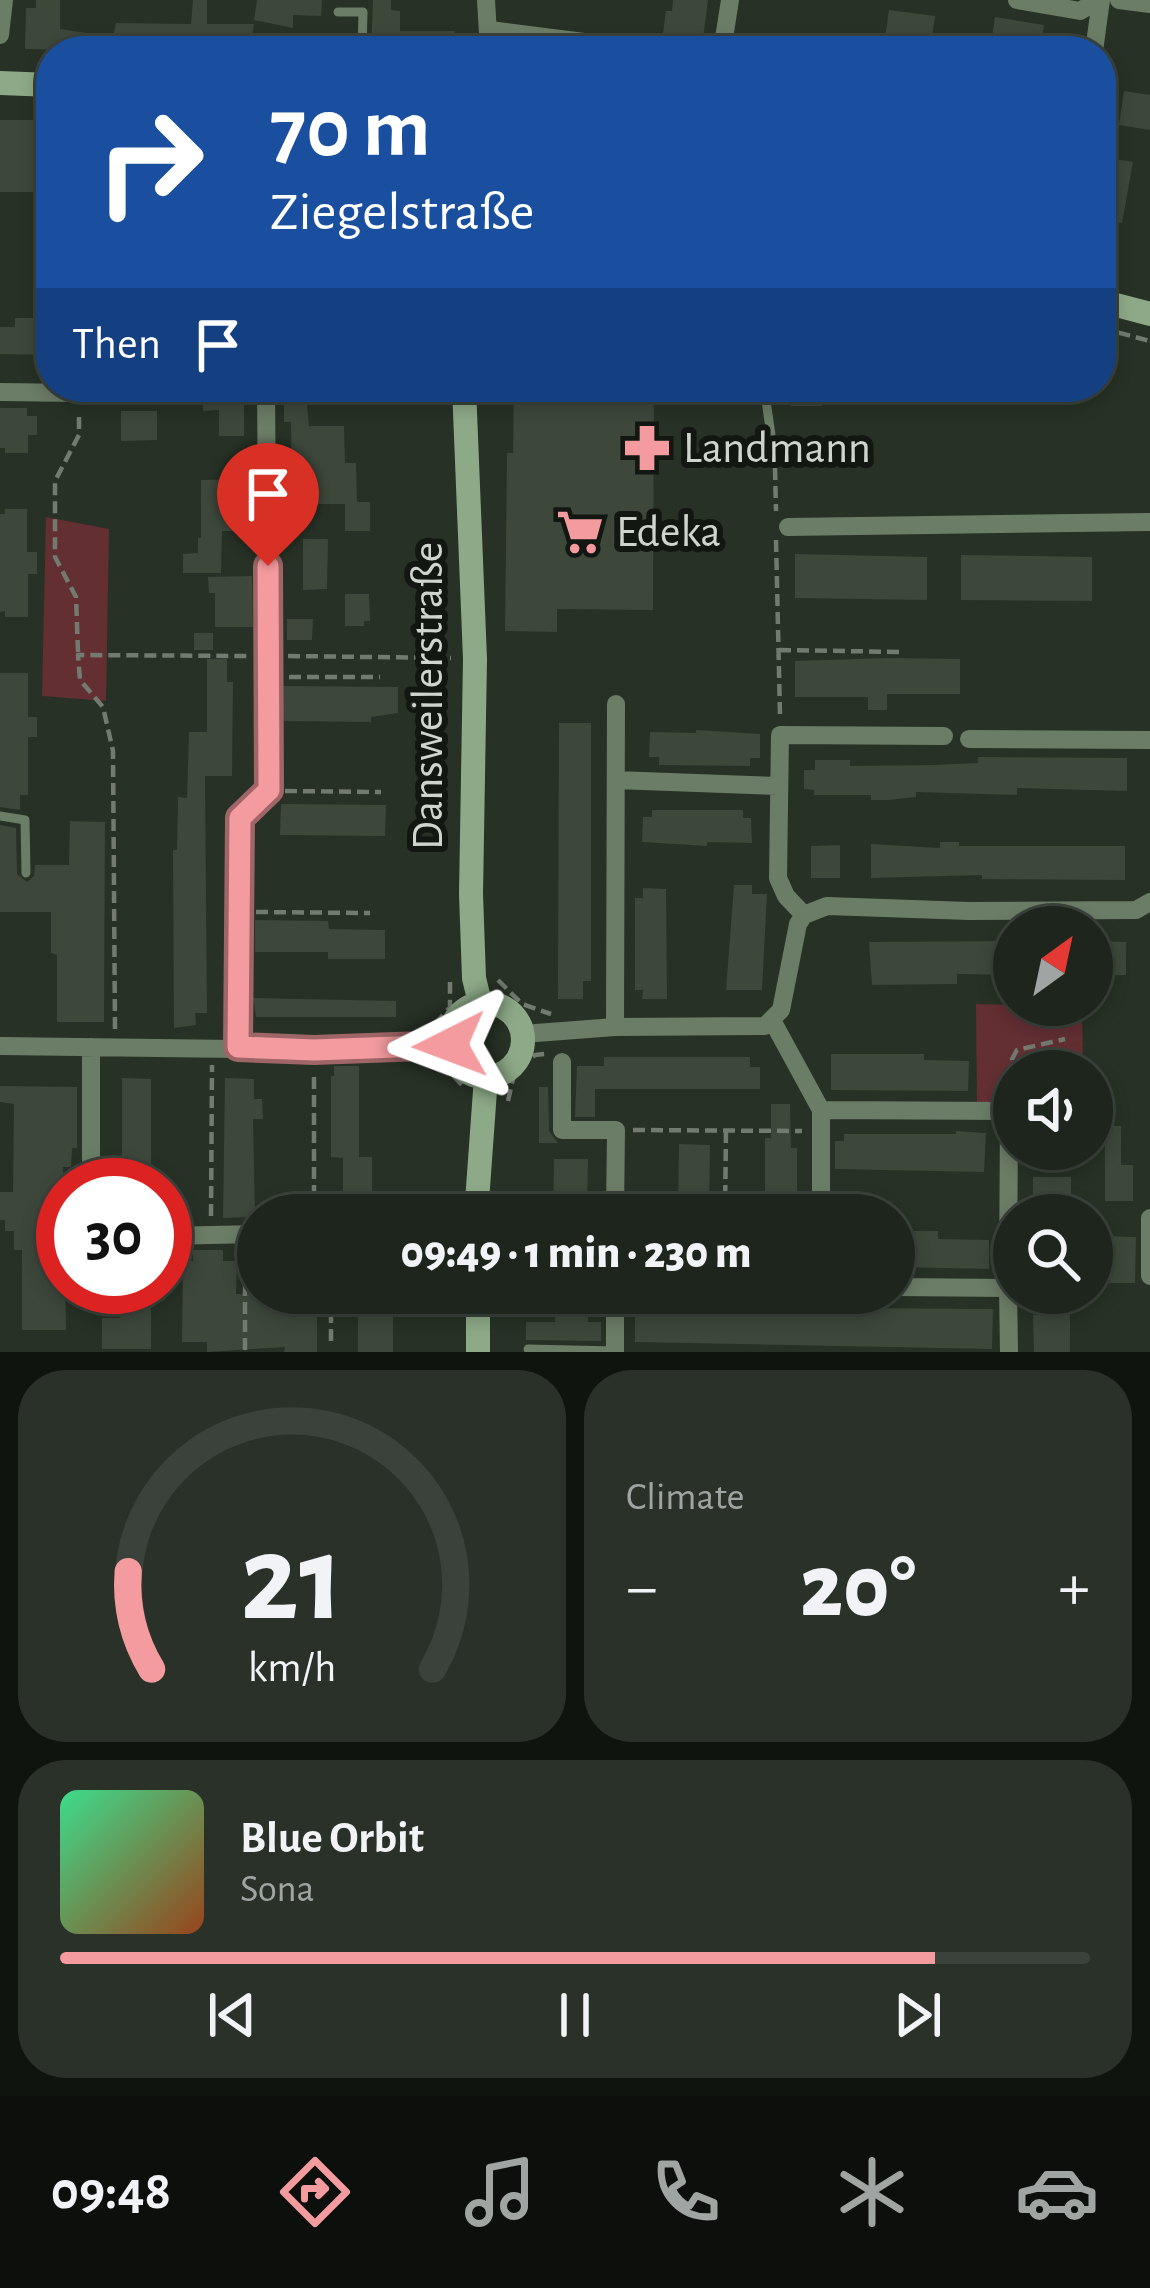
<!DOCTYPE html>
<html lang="en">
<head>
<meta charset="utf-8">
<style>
	body { margin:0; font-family:"Alegreya Sans",sans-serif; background:#2a3129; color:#f1f3f6; height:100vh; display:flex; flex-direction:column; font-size:45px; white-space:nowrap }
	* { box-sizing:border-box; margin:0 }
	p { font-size:39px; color:#a0a5a3 }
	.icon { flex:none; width:66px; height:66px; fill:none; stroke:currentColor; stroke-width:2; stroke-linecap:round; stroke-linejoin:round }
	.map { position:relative; height:1352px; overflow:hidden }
	.details { display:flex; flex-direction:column; gap:18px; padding:18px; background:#10140f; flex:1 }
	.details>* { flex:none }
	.hud { position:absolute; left:36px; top:36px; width:1080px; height:366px; border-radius:48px; box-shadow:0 6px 18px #0003,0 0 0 3px #3b423b; background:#1a4fa0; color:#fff; overflow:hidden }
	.needle { width:78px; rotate:33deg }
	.fabs { position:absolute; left:993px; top:906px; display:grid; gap:24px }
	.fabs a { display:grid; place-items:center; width:120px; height:120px; border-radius:50%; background:#1d251c; box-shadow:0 6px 18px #0003,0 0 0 3px #3b423b; font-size:60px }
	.speed { position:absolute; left:36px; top:1158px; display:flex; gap:24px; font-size:60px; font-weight:700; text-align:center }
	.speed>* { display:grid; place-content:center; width:156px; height:156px; border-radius:50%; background:#1d251c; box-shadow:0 6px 18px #0003,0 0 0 3px #3b423b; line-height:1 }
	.speed .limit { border:18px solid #d22; background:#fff; color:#111 }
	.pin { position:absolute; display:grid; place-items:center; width:102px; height:102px; color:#fff; margin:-123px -51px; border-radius:50% 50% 50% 0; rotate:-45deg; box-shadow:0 0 12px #0007 }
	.pin .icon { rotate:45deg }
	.me { position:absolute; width:132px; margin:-66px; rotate:267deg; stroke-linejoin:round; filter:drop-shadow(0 0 9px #0008) }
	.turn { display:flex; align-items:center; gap:42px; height:252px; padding:0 36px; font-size:54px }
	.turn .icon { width:156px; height:156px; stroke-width:2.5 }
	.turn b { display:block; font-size:84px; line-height:102px }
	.then { display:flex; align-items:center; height:114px; padding:0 36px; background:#0003; gap:24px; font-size:45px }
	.big { font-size:90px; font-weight:800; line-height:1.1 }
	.details .widget { flex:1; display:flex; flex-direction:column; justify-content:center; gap:18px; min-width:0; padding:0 42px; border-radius:48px; background:#2a3129 }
	.details .dial { align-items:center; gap:0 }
	.dial svg { height:312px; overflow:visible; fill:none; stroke:#3b423b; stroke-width:7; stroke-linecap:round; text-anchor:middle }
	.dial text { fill:#f1f3f6; stroke:none }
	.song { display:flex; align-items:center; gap:36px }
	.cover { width:144px; height:144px; border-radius:18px; background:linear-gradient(135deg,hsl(150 70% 55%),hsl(20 70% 35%)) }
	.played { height:12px; border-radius:6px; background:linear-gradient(90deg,#f49b9f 85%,#3b423b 85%) }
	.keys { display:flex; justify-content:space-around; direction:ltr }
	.heat { display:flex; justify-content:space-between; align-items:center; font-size:66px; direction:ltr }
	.details .tiles { flex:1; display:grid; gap:18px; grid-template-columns:1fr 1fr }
	.widget:last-child { grid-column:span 2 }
	.trip { position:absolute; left:237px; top:1194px; width:678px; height:120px; border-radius:60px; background:#1d251c; box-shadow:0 6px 18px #0003,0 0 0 3px #3b423b; font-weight:800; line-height:120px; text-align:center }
	.tabs { display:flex; height:192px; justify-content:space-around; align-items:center; background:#0c0f0b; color:#a0a5a3 }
	.tabs .icon { width:84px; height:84px }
	.tabs .active { color:#f49b9f }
	.tabs b { font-size:54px; color:#f1f3f6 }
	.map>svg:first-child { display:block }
	.green { fill:#632f33 }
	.building { fill:#3d473a }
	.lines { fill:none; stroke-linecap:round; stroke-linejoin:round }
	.path { stroke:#737b71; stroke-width:4.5; stroke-dasharray:12 6; stroke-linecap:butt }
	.lane { stroke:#6b7c67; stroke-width:9 }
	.street { stroke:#6b7c67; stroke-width:18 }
	.secondary { stroke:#8da987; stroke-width:24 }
	.route-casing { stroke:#9f6567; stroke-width:30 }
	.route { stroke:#f49b9f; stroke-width:21 }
	.labels { text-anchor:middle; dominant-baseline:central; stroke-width:12; stroke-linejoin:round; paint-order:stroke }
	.poi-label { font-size:45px; fill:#cfd5cd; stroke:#131712; text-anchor:start }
	.street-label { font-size:45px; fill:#cfd5cd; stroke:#131712 }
</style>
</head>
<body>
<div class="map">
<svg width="1150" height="1352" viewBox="0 0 1150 1352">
	<rect width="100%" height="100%" fill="#273125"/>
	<path class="green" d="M46,517L109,529L106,701L42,696Z
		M976,1004L1082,1007L1083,1071H1014V1102H977Z"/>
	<path class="building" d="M36,0H60V29L113,37L116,23L191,24L193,0H207V24H254L249,51H232L233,46L196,47V51L25,49L26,8H36Z
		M257,0H322L321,16L293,15V28L254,20Z
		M373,0H391V10L400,11V31H455V51H371Z
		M673,0H708L703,38L663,33L666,11H672Z
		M889,10L935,16L930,51H883Z
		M995,17L1044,25L1040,51H990Z
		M1124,91L1150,95V130L1119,125Z
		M0,120H39V168H51V192H0Z
		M1101,157L1133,162L1122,223L1101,220Z
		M15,318H51V346H46V355L0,354V327H15Z
		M203,387H244V436H219V410L203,411Z
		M284,387H305L309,426H344L345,463H356L357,502H370V531H345V504H292L291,422H284Z
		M514,387H654L653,610L557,609V632L505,631L507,453H513Z
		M822,387V406H791V389Z
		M0,408H27V416H37V435H28V453H5V448H0Z
		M121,411H157V440L121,441Z
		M803,441H823V461L802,460Z
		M245,479L246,531H222L221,573H183V554L198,553V538H201V480Z
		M5,509H27V552H37V574H28V617H5V611L0,612V514H5Z
		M303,539H328L327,589L303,590Z
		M795,554L927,557V600L795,598Z
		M961,555L1092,557V601L961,600Z
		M252,576L253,627H215V593H209L208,577Z
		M345,594H369L370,621H364V626H345Z
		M287,619H313L312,640H287Z
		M194,633H213V650H194Z
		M887,658L960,659V694H887V710H868V697H795V661Z
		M207,659H227V682H233L232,776H205L207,1013H195L196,1025L174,1028L173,850H177L178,797L187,798L189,732H207Z
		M0,673H28V717H37V737H28V795H20V810L0,807Z
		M282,686L398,687V713L371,717V722L282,721Z
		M559,723H591V981H583V999H558Z
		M696,730L760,734V758H750V766L659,765V757H649L650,732L696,733Z
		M978,757L1127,758V791L1017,788V795L916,792V797L888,800H871V795H814V790L804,789V770H815V760H850V766L935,765L978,763Z
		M281,804L386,805L385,836L280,835Z
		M652,810H743V818H751L752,843L707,842V846L642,842L643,817H652Z
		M70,821L105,822L104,1022H57V955L51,953V912H0V825L16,828L17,874L27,882L34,876L35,865H69Z
		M940,842H959V846H1125V880L982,879V875L871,878V844L940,848Z
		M840,845V878H811V846Z
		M734,885H752V894H767L762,990H726Z
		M643,888L666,889L667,999H642L643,990H635V898H643Z
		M255,920L328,921L329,929L385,930V959H328V952H255Z
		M1014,941V975L957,974V984L872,985L869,942Z
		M1092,941L1126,942V975H1092Z
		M253,998L396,1001V1017H256Z
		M831,1054H924V1060L969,1061L968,1091L831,1090Z
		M604,1057H750V1067H760V1089H595V1117H575L577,1066H604Z
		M334,1066H359V1157H372V1215H355V1199L343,1198V1158L331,1157V1076H334Z
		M122,1078L151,1079V1185H122Z
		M225,1078L254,1079V1099H262L263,1119H253L255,1217L223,1218Z
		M0,1086L77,1087V1148H72L71,1167H63L66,1330H22V1250H14V1231H5V1220H0V1192H13L14,1104L0,1102Z
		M539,1087H548L549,1131L558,1143H539Z
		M771,1104H790L791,1148H797V1215H765V1138H771Z
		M1093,1126H1121V1165H1133V1201H1105V1145H1093Z
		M956,1131L986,1133L984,1172L835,1169V1141H844V1134H956Z
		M679,1144L710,1145L709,1215H678Z
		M554,1159H588L587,1215H553Z
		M1033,1177H1071V1215H1033Z
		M901,1231H938V1239L989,1240V1269L901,1267Z
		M1098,1236L1136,1237L1135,1283H1097Z
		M193,1250H223V1261H237L236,1294L317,1293V1352H284L285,1347L207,1352V1342H182L183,1261H193Z
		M121,1287H151V1349H102V1318H120Z
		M358,1293H387V1303H393V1352H358Z
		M556,1293H588V1322H601V1341L526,1340V1322H555Z
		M832,1308L993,1309L992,1349L635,1342V1311Z
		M1033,1315H1070V1352H1034Z"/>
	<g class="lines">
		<path class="path" d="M1101,328L1150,341
			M775,468L776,511
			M776,540L780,715
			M779,650L904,652
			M78,652L76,597L55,557V481L79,435V411
			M288,656L451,658
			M289,677H380
			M285,791L381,792
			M256,912L370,913
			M498,980L522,1004L551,1014
			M435,1024L450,1007V982
			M115,1029L113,751L103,707L80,680L78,655L247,656
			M441,1063L462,1085
			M1014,1096L1012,1059L1017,1050L1065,1039
			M508,1101L515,1070L535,1055L545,1054
			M633,1130L802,1131
			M314,1215V1071
			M725,1215L726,1131
			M211,1216L212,1065
			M161,1287V1304
			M331,1293V1344
			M245,1350V1254"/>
		<path class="lane" d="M338,12H363L362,51
			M764,387L774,456
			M0,816L25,820L26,873
			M528,1349L615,1351"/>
		<path class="street" d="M486,0L489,51
			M1017,0L1080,11L1098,0
			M1119,0L1150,4
			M490,30L655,51
			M0,35L4,0
			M722,51L730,0
			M1094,51L1101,0
			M0,392L79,393
			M788,527L1150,522
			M969,739L1150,740
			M616,780L778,786
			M804,915L786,896L778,878L780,735L944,736
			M773,1022L821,1110
			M615,1027L616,704
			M523,1034L615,1027L765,1026L781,1010L798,924L804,915L827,906L969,911L1136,910L1150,902
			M0,1046L314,1050L450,1045
			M91,1047V1185
			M238,1047L240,818L269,790L266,387
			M562,1062V1130H616L615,1215
			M821,1215V1110L1009,1111L1008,1288L894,1287
			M1150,1218V1276
			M165,1236L258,1234
			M1008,1288L1009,1352
			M615,1351V1293"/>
		<path class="secondary" d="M0,83L51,85
			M1101,301L1150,314
			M464,387L475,659L471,894L474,978L480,1003
			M449 1040a37 37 0 1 1 74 0a37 37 0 1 1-74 0Z
			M476,1215L486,1077
			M478,1293V1352"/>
	</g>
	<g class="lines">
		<defs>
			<path id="route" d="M268,566L269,790L240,818L238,1047L314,1050L450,1045"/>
		</defs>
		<use href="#route" class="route-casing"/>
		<use href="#route" class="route"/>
	</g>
	<defs>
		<symbol id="pharmacy-bare" viewBox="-9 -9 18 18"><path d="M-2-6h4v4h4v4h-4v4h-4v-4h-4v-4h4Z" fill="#f49b9f" stroke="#131712" stroke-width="2.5" paint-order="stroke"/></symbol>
		<symbol id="supermarket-bare" viewBox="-9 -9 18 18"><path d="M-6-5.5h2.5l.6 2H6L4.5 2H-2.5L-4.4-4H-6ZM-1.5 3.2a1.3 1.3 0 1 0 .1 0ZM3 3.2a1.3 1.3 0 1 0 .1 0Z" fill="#f49b9f" stroke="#131712" stroke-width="2.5" paint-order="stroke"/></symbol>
	</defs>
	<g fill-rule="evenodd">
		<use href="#pharmacy-bare" x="614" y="415" width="66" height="66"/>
		<use href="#supermarket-bare" x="547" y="499" width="66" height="66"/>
	</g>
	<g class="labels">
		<g class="poi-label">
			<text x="683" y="448">Landmann</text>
			<text x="616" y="532">Edeka</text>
		</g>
		<g class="street-label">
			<text transform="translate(428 696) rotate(-90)">Dansweilerstraße</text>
		</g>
	</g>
</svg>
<div class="fabs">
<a><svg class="needle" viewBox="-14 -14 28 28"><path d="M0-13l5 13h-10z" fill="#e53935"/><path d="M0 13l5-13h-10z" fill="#a0a5a3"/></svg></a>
<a><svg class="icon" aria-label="sound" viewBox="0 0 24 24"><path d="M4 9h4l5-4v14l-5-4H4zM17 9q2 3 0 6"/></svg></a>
<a><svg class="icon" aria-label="search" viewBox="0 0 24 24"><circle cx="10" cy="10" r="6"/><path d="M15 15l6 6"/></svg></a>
</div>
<div class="speed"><div class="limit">30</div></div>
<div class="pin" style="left:268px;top:566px;background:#d93025"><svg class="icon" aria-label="arrive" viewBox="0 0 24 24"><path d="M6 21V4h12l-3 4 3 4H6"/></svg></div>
<svg class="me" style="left:450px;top:1045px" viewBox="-20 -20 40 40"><path d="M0-17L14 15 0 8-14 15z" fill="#f49b9f" stroke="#fff" stroke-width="4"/></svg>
<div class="trip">09:49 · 1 min · 230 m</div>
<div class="hud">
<div class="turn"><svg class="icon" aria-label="right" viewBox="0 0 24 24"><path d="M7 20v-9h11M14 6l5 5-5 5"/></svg><div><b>70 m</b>Ziegelstraße</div></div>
<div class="then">Then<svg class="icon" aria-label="arrive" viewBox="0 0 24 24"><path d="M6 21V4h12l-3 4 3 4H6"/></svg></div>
</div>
</div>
<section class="details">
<div class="tiles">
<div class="widget dial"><svg viewBox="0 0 100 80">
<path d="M14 69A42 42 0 1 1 86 69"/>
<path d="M14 69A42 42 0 0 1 8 44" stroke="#f49b9f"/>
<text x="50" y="56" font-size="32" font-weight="700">21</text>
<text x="50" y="72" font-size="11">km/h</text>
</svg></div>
<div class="widget"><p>Climate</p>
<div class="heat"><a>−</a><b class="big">20°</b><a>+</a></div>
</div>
<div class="widget">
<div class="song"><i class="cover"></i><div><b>Blue Orbit</b><p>Sona</p></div></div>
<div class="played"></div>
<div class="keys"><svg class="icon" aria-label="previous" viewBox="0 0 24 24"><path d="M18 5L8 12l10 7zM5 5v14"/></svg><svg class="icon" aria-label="pause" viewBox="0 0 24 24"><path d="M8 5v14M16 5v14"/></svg><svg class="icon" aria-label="next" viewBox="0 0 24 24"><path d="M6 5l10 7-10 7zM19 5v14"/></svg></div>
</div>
</div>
</section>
<nav class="tabs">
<b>09:48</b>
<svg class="icon active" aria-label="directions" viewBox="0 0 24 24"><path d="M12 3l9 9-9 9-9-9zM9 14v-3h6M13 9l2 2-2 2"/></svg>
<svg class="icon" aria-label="music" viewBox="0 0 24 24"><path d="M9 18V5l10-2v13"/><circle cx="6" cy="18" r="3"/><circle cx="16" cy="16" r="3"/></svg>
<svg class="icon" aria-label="phone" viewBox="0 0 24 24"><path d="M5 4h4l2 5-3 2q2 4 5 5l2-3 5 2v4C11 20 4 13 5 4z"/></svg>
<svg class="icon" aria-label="climate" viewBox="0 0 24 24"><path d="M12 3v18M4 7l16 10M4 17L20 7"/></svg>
<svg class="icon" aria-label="car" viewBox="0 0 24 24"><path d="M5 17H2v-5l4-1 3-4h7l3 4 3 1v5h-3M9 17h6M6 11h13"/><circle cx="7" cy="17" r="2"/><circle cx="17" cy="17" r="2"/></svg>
</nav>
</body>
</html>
